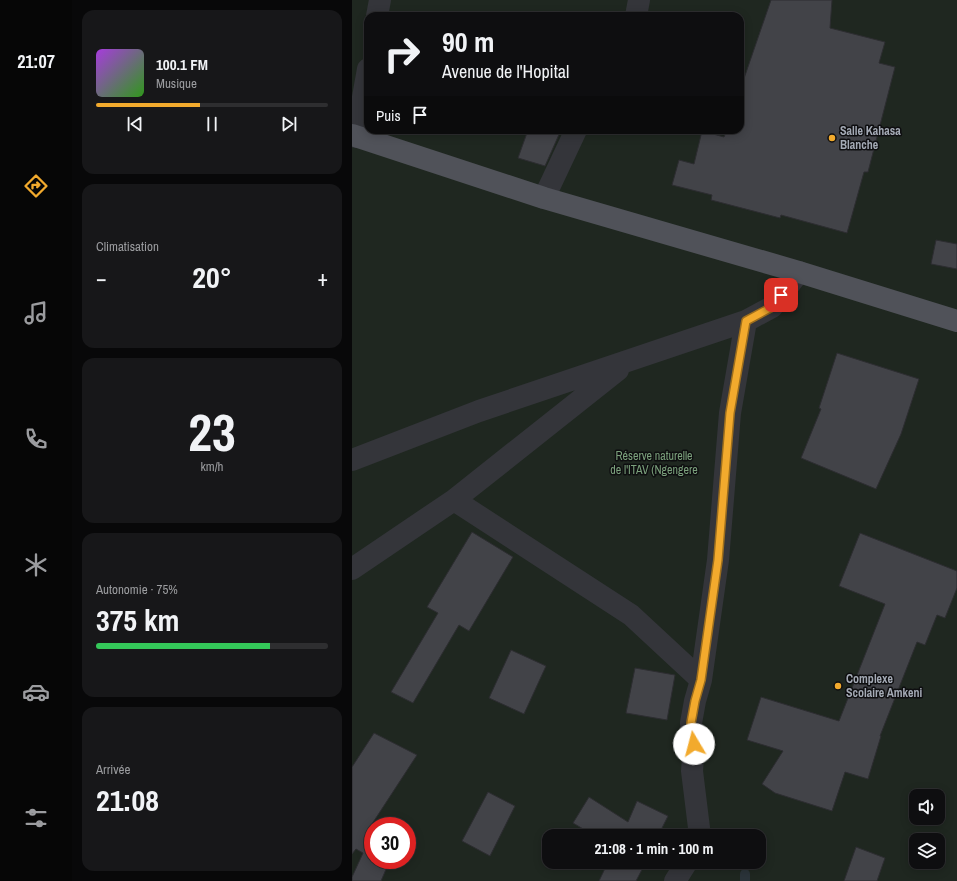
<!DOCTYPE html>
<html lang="fr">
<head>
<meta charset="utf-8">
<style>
	body { margin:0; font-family:"Archivo Narrow",sans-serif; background:#171719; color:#f1f3f6; height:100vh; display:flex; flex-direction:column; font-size:15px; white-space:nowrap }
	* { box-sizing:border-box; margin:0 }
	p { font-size:13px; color:#9b9c9f }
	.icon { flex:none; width:22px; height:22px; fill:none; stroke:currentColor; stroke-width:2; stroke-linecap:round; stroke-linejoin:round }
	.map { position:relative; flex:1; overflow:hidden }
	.drawer { display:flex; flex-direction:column; gap:10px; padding:10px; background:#080809; width:280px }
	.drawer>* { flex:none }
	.guide { position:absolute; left:12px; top:12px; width:380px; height:122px; border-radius:12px; box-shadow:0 2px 10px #0003,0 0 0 1px #2e2e30; background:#0e0e10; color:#f1f3f6; overflow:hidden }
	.controls { position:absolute; left:557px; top:789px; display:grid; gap:8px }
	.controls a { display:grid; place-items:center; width:36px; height:36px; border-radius:8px; background:#0e0e10; box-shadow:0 2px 10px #0003,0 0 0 1px #2e2e30; font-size:20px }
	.speed { position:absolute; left:12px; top:817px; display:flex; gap:8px; font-size:20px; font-weight:700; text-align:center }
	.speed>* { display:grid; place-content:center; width:52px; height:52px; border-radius:50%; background:#0e0e10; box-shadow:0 2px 10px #0003,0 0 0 1px #2e2e30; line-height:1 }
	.speed .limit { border:6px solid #d22; background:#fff; color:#111 }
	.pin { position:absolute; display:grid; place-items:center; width:34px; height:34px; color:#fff; margin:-17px; border-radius:8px; box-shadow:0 2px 6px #0006 }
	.me { position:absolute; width:44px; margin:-22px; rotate:352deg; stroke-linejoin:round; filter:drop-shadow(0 0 3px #0008) }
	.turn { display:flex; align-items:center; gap:14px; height:84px; padding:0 12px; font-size:18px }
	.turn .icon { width:52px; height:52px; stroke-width:2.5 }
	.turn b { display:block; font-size:28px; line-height:34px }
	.then { display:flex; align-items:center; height:38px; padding:0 12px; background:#0003; gap:8px; font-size:15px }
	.big { font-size:30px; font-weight:700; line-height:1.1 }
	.drawer .widget { flex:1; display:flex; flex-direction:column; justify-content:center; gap:6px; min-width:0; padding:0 14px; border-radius:12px; background:#171719 }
	.drawer .dial { align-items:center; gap:0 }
	.dial b { font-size:52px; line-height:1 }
	.song { display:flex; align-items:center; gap:12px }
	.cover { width:48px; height:48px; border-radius:6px; background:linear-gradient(135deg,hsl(280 70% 55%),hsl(110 70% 35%)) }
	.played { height:4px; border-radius:2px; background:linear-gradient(90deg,#f2aa2d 45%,#2e2e30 45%) }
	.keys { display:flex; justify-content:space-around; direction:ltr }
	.heat { display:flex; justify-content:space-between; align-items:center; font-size:22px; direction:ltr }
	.charge { height:6px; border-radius:3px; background:linear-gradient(90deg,#34c759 75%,#2e2e30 0) }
	.trip { position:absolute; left:190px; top:829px; width:224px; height:40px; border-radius:12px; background:#0e0e10; box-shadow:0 2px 10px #0003,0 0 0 1px #2e2e30; font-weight:700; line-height:40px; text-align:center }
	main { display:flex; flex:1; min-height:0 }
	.menu { display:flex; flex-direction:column; width:72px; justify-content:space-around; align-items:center; background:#060606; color:#9b9c9f }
	.menu .icon { width:28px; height:28px }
	.menu .on { color:#f2aa2d }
	.menu b { font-size:18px; color:#f1f3f6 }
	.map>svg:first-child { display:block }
	.green { fill:#1f2720; fill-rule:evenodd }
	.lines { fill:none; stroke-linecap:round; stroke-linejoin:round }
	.stream { stroke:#2b343a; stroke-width:10 }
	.building { fill:#424348; stroke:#2d2d31 }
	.minor { stroke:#34353a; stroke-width:22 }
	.major { stroke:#505259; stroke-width:22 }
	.route-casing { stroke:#9d6e1d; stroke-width:10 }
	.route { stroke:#f2aa2d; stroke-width:7 }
	.poi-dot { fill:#f2aa2d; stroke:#0e0e10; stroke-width:1.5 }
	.labels { text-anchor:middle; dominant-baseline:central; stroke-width:3; stroke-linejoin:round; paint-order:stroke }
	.poi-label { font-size:12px; font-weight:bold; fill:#a4aab5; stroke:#0e0e10; text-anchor:start }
	.park-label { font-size:12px; fill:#7ba07c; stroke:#0e0e10 }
</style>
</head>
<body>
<main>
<nav class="menu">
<b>21:07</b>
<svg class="icon on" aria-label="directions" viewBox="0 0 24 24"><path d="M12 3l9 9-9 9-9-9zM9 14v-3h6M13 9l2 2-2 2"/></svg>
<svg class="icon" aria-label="music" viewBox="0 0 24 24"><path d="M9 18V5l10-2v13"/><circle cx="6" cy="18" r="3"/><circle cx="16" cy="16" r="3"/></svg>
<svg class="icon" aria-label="phone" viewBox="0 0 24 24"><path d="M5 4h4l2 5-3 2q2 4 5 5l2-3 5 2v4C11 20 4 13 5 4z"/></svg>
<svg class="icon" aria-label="climate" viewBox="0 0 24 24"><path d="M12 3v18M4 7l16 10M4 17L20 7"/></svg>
<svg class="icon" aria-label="car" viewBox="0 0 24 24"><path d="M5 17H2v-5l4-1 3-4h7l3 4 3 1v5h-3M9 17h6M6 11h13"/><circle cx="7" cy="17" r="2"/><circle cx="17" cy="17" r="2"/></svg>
<svg class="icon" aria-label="filters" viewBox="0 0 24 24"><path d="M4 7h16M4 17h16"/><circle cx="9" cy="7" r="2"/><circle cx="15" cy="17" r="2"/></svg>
</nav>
<section class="drawer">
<div class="widget">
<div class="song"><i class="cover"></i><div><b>100.1 FM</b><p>Musique</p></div></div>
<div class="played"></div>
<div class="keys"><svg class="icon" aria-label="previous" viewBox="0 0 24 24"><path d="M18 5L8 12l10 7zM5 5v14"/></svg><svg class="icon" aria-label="pause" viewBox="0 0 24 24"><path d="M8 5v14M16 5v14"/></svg><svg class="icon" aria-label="next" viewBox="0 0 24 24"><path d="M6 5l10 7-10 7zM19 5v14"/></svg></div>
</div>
<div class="widget"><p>Climatisation</p>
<div class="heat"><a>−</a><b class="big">20°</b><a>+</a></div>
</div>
<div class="widget dial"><b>23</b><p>km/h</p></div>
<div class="widget"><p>Autonomie · 75%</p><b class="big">375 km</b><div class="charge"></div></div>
<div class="widget"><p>Arrivée</p><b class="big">21:08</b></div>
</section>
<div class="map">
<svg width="605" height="881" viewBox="0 0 605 881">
	<rect width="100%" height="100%" fill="#131315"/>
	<path class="green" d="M0,0H605V881H0ZM16,16H388V130H16ZM564,796H586V818H564ZM21,826H55V860H21ZM197,836H407V862H197ZM564,840H586V862H564Z"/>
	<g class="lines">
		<path class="stream" d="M393,881V874"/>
	</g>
	<path class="building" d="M419,0H480L478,28L533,42L527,63L543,67L516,172H512L495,233L429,215L428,218L359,200L360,195L320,185L327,160L342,164L350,131L372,137L375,130H388V90Z
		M176,130H209L193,166L166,158Z
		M584,240L605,244V269L579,264Z
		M485,353L567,379L549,434L524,489L449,458L469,409L467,408Z
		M120,532L161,557L117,631L107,625L61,703L39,692L86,613L75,607Z
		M508,533L605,571V588L593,618L585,615L573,645L565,642L528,736H529L516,779L493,772L480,811L423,793L410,784L431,751L395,740L409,697L487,721L533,604L487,586Z
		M159,650L194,666L172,714L137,698Z
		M283,668L323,675L315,720L274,713Z
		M22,733L65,755L20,824L24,826H21V860H38L29,881H0V877L11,853L4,849L0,854V767Z
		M136,792L163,806L138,856L110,841Z
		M237,797L276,822L285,801L316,816L306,836H243L221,823Z
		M504,847L533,858L525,881H492Z
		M256,862H294L284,881H247Z"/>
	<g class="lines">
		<path class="minor" d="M25,16L28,0
			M284,16L287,0
			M4,137L16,69
			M192,198L224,130
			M0,460L127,411L394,321L420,307L447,272
			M102,500L279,615L349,680
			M0,569L102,500L266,370
			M348,836L340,771L342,744L339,723L343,701L349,680L366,560L378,413L394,321
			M323,881L335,862"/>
		<path class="major" d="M0,135L192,198L447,272L605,321"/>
	</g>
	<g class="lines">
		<defs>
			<path id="route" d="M342,744L339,723L343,701L349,680L366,560L378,413L394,321L420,307L429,295"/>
		</defs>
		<use href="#route" class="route-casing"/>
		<use href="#route" class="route"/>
	</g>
	<g class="poi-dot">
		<circle cx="480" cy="138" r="4"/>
		<circle cx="486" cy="686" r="4"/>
	</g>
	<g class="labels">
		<g class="poi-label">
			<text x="488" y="131">Salle Kahasa<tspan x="488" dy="14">Blanche</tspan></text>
			<text x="494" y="679">Complexe<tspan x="494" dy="14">Scolaire Amkeni</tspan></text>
		</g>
		<g class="park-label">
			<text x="302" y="456">Réserve naturelle<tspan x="302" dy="14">de l'ITAV (Ngengere</tspan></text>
		</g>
	</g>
</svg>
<div class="controls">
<a><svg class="icon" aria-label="sound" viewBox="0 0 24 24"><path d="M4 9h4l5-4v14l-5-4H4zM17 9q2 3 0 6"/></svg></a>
<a><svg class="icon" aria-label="layers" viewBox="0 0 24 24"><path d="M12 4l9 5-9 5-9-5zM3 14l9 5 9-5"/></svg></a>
</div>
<div class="speed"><div class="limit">30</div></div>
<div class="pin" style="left:429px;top:295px;background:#d93025"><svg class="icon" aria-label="arrive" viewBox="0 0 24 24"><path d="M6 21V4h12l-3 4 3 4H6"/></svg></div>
<svg class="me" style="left:342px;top:744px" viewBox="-20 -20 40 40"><circle r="19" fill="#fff"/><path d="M0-13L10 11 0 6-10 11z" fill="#f2aa2d"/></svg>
<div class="trip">21:08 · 1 min · 100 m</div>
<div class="guide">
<div class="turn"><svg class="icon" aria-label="right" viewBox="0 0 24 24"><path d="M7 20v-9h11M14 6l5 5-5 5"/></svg><div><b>90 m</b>Avenue de l'Hopital</div></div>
<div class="then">Puis<svg class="icon" aria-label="arrive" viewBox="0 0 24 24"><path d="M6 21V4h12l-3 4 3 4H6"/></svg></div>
</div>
</div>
</main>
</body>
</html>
